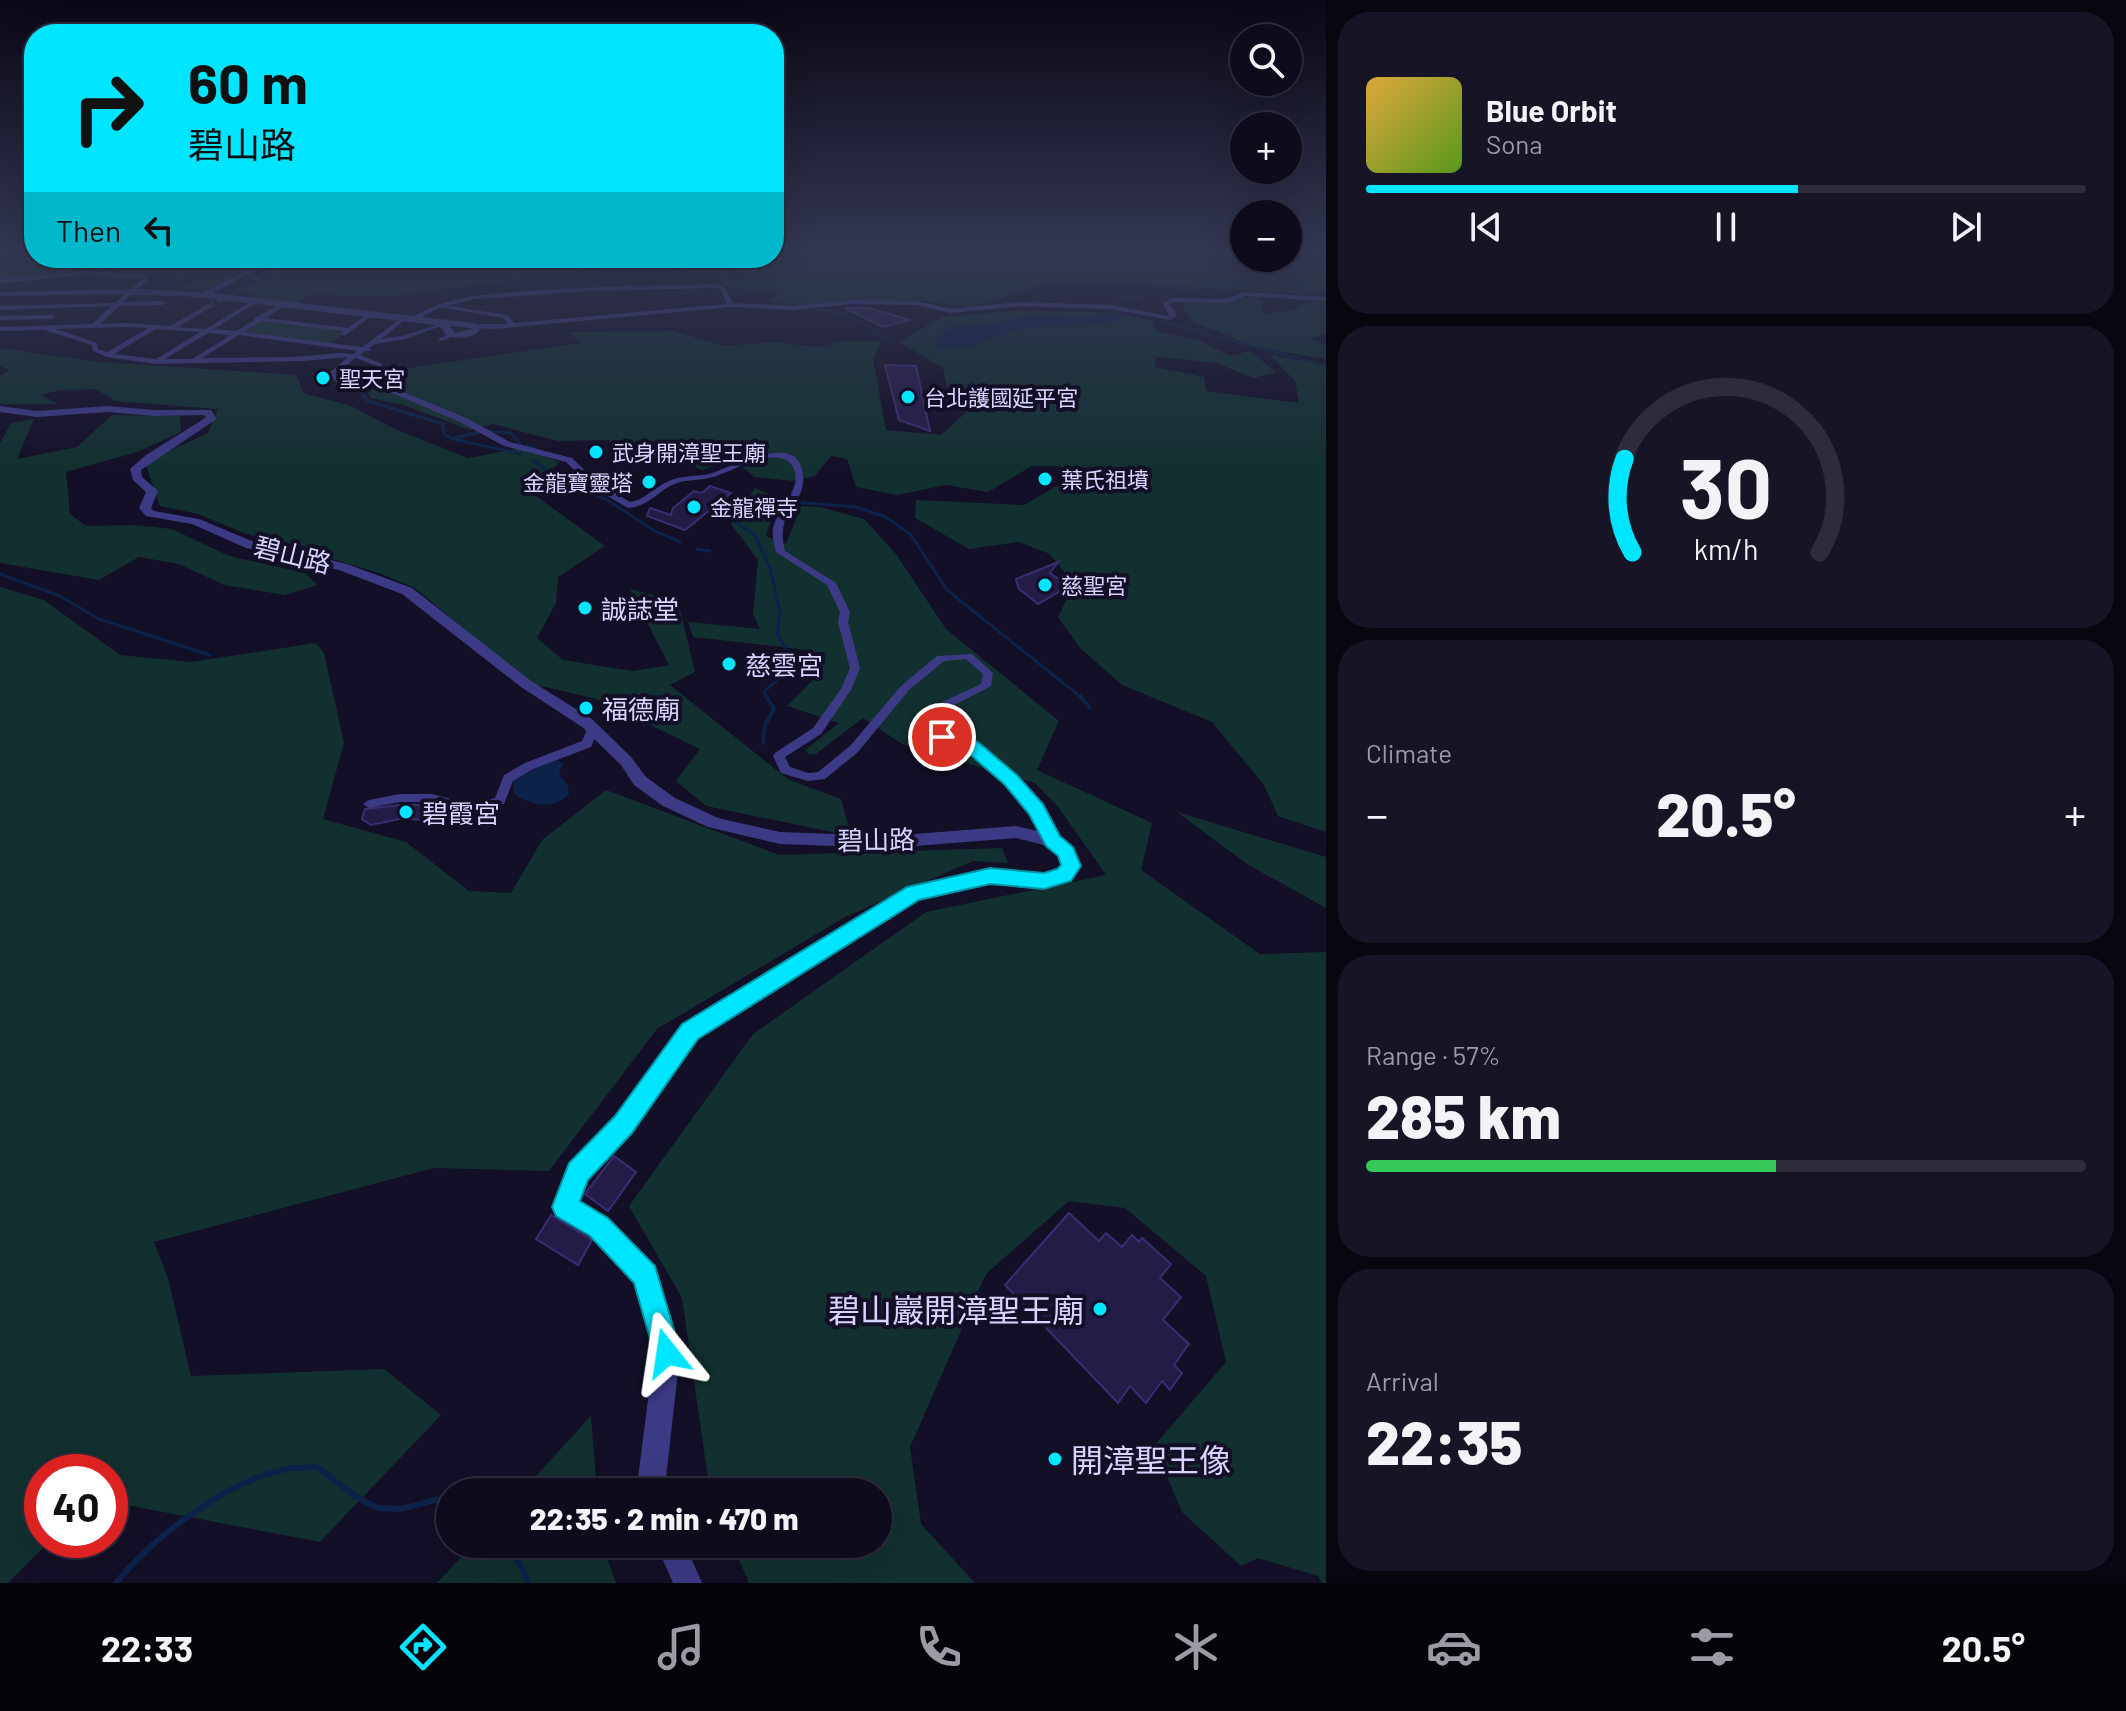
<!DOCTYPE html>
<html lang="en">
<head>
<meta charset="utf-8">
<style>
	body { margin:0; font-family:Barlow,"Noto Sans TC",sans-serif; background:#171425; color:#f1f3f6; height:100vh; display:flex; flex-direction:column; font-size:30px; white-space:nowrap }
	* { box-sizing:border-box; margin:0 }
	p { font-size:26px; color:#9b9ba3 }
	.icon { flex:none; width:44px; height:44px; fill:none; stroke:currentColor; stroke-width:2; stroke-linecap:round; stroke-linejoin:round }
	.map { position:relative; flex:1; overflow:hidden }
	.sheet { display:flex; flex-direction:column; gap:12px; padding:12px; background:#08060f; width:800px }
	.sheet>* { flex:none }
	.banner { position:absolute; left:24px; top:24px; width:760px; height:244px; border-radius:32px; box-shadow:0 8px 32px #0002,0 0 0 2px #2e2b3b; background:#00e5ff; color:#111; overflow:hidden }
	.tools { position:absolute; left:1230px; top:24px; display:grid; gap:16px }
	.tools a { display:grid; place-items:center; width:72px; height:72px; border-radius:50%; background:#0e0b1c; box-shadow:0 8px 32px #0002,0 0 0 2px #2e2b3b; font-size:40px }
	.speed { position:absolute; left:24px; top:1454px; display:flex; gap:16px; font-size:40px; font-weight:700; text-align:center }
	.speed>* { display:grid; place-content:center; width:104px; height:104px; border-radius:50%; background:#0e0b1c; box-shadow:0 8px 32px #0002,0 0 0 2px #2e2b3b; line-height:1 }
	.speed .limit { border:12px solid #d22; background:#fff; color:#111 }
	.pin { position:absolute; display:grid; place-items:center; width:68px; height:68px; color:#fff; margin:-34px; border:4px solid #fff; border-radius:50%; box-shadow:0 2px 8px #0007 }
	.me { position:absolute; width:88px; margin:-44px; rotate:345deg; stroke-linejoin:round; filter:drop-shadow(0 0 6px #0008) }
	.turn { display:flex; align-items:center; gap:28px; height:168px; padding:0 32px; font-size:36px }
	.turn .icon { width:104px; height:104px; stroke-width:2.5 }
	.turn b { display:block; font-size:56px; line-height:68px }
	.then { display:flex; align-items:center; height:76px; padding:0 32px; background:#0003; gap:16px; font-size:30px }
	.big { font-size:60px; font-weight:800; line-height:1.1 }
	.sheet .tile { flex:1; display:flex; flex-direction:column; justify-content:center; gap:12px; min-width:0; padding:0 28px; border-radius:32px; background:#171425 }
	.sheet .dial { align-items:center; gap:0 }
	.dial svg { height:208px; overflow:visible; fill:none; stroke:#2e2b3b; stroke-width:7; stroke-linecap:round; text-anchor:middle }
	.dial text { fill:#f1f3f6; stroke:none }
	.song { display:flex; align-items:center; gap:24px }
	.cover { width:96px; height:96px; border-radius:12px; background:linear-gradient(135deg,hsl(40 70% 55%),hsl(90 70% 35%)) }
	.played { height:8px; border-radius:4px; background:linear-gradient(90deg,#00e5ff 60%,#2e2b3b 60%) }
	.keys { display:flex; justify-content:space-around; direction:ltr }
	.heat { display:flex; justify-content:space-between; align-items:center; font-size:44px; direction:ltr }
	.charge { height:12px; border-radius:6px; background:linear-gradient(90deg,#34c759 57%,#2e2b3b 0) }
	.trip { position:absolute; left:436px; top:1478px; width:456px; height:80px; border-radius:40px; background:#0e0b1c; box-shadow:0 8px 32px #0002,0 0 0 2px #2e2b3b; font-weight:800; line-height:80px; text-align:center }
	.dock { display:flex; height:128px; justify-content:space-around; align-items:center; background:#06040b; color:#9b9ba3 }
	.dock .icon { width:56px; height:56px }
	.dock .active { color:#00e5ff }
	.dock b { font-size:36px; color:#f1f3f6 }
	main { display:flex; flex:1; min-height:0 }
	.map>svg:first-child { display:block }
	.green { fill:#12302f }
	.water { fill:#0c2248 }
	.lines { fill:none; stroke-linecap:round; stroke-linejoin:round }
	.stream-far3 { stroke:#0c2248; stroke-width:2 }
	.stream-far2 { stroke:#0c2248; stroke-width:3 }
	.stream-far1 { stroke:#0c2248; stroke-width:4 }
	.stream { stroke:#0c2248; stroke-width:6 }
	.building { fill:#241b47; stroke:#3b2d73; stroke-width:2 }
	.minor-tunnel { stroke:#312d47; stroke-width:6; stroke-dasharray:6 3; stroke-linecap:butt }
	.tertiary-tunnel { stroke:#312d47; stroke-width:8; stroke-dasharray:8 4; stroke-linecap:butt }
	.minor { fill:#3d3a85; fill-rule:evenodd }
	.tertiary { fill:#3d3a85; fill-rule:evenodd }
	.route { fill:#00e5ff; stroke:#0095a6; stroke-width:2 }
	.poi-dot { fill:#00e5ff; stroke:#130f26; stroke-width:3 }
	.labels { text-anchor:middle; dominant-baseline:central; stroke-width:8; stroke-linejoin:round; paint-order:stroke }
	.far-poi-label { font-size:22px; fill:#d9d4ff; stroke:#130f26; text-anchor:start }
	.street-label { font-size:26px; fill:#d9d4ff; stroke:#130f26 }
	.poi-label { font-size:26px; fill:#d9d4ff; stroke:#130f26; text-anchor:start }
	.near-poi-label { font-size:32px; fill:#d9d4ff; stroke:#130f26; text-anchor:end }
</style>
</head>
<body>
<main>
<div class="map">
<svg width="1326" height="1583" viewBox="0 0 1326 1583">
	<rect width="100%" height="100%" fill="#130f26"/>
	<path class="green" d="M0,250H34V258H774V250H1244V258H1288V250H1326V292L1303,294L1106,282L1048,283L971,307L924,301H863L848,305H804L769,302L779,293L726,287L721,276L643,267L586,271L391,296L310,294L297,304L251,298L255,294L235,291L266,278L262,276L279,268C252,258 237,278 214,286C203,290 193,288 182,288L189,281L94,269L0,280Z
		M1257,297L1263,301L1261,314L1294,310L1312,301H1326V333L1310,339L1326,344V359L1256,347L1191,321L1182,304Z
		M1013,311C1061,312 1109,309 1155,321L1151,325L1163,333L1198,340L1231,356L1250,351L1276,372L1254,378L1216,363L1156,357L1155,367L1204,377L1206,391L1299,403L1295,381L1269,354L1326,366V832L1278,816L1264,785L1212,722L1122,685L1080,648L1058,617L1074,584L1050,554L1019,542L969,549L915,518L916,500L1024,505L1067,480L1068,474L1060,466H1032L988,492L946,485L897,495L856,487L847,459L831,456L815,476L793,481L754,477L738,462L741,450L729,443L705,448L718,464L702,470L648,448L634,458H620L617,447L608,440L557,441L493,424L470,430L404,405L370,398L368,393L401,369L581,343L569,332L673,331L723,346L773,342L817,347L844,341H881L873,359L886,430L941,435L965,413L976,398L947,386L943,368L899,342L942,317Z
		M257,319L349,330L330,344L236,333Z
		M0,348L98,362L297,375L303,393L351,406L393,428L468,458L520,448L560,462L529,491L605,546L558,577L556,603L537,638L563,660L633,671L669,665L630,589L678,601L695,672L670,685L789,780L841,799L851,836L706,806L676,781L700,749L596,699L529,683L415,588L379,573L244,533L198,514L160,506L145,462L208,433L218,409L115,401L96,389L60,390L40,395L58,404H0V376L10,370L0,366Z
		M112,415L180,416L181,432L137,452L66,472L70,514L86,526L135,525L172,529L229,556L305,573L318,585L285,595L224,585L179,564L139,557L99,580L0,563V443L11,423L34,419L17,459L77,447Z
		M755,488L778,498L766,536L786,544L801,506L820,507L864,519L896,554L946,629L1059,721L1037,770L1152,823L1141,870L1260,954L1326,952V1583H1321L1318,1576L1258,1558L1241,1566L1182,1512L1154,1446L1226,1362L1206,1276L1125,1208L1069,1201L986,1274L910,1447L921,1524L975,1583H749L732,1544H878V1492H710L682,1298L629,1206L753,1034L926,912L1106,875L1059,808L1035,783L902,744L863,718L816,754H809L805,750L839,723L787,706L819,674L807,650L693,637L688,622L760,629L753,614L758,560L731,524Z
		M0,587L44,600L120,655L191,662L316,643L324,653L344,743L323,819L406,842L469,891L511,893L542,840L606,790L779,855L1002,848L1008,863L973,861L845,917L657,1029L549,1171L434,1168L154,1242L168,1278L191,1376L384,1369L441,1415L320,1542L116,1503L110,1506V1472H42V1540H57L42,1549L8,1583H0Z
		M1177,812L1326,857V908L1247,864Z
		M591,1416L597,1492H521Z
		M473,1544H602L616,1583H437Z"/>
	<path class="water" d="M1113,314L1125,316C1102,331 1052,323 1025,328C997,332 969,355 940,348L935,340L954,324C979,330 998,320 1023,317C1054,314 1083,321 1113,314Z
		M549,758L563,763L559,774L568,786L569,795C551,810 532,806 514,794L513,781Z"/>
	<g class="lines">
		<path class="stream-far3" d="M815,309C846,311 868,324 892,343
			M1109,317L1120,299L1228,284L1269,287L1325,282L1326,279
			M1163,322L1326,366"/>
		<path class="stream-far2" d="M356,386L368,401L443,424L444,434L453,439L521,454
			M454,438L485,431L511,433L522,446L536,448
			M533,460L558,479L607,500L655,531L680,542
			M793,502L856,507L886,517L911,535L947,590L1082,698
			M722,512L755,535L770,568L780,612L777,634L788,653L787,671L764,692L767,698
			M697,549L710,551
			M0,574L60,596L99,619L210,655"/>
		<path class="stream-far1" d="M1080,696L1090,708
			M763,743L765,725L774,709L766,696"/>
		<path class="stream" d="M509,1544L529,1583
			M116,1583C153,1537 227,1481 286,1469C296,1467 307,1468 317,1467L356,1497L378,1508L401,1509L450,1496"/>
	</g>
	<path class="building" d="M845,308H868L910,320L883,327Z
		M885,365L916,366L930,431L899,420Z
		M710,486L731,493L685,530L647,516L650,508L671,515L673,508L694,491L702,493Z
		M1058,562L1050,573L1069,586L1038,604L1019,589L1016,579Z
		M400,805H432L449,811L444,823L404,818L371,825L362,819L365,809Z
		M614,1156L636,1172L608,1211L585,1194Z
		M1069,1213L1099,1241L1106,1233L1122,1247L1132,1235L1139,1242L1142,1238L1171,1264L1160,1278L1181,1297L1163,1320L1189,1344L1174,1365L1182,1373L1170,1390L1162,1381L1146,1403L1130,1386L1118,1403L1005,1285Z
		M551,1215L592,1240L578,1265L536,1239Z"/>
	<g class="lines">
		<path class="minor-tunnel" d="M209,306L226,296"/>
		<path class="tertiary-tunnel" d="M269,270L295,258"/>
		<path class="minor" d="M89,271L146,275L148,280L123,302L163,301L166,303L163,305L119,306L100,324L127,323L170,326L209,304L211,307L178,327L206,329L259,297L261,300L214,329L236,331L254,320L255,318L287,300L289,303L266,318L348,328L369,313L374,314L344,336L341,334L344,331L261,321L244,332L362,347L400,319L405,320L381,339L402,336L441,324V326L405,339L375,344L369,348L372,350L371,351H365L360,355L382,364L389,386L466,418L510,442L572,458L598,483L630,502C645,500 653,488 667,482C680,475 695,477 709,474C731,468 800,428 803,476C806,505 774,510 785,551L836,583L850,612L848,622L860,668L851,690L821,734L785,757L790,767L808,773L818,772L850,746L901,686L937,656L972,654L993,673L991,686L941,712L936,716L935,724L960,741L976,744L1014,776L1040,806L1059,841L1057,844H1049L1031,812L1006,782L968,750L953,747L923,726L927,711L940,703L981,684L983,674L966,659L944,661L909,690L858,752L825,779L808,781L781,773L773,756L775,753L813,728L841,689L850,668L838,622L840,612L827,585L776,552C774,544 772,536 773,528C777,509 800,492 795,472C786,439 732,472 713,477C701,481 688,479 677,483C657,490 651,506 628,508L592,487L566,462L504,446L460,422L383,389L377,366L356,358L335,374L350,389L346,391L328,374L348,357L303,361L156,364L107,357L93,351L92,345L44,330L0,331V327L92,324L111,306L1,310L0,306L115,303L143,279L89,275L0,283V279ZM127,327L148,328L107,352L98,349L97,343L56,329ZM156,329L200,332L156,359L114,354ZM208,333L231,335L192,359H165ZM239,335L358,351L353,354L341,353L292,357L202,358Z
			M252,274L261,279L258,281L250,277Z
			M716,284L725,288L733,303L794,306L852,300L916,301L951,309L1021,302L1110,305L1169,316L1163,303L1172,298L1224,299L1245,292L1326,297V301L1246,296L1225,303L1173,302L1169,304L1177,316L1170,320L1110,309L1021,306L951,313L916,305L852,304L794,310L731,307L494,329L474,328L471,326L474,324H508L503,318L441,307L412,322L407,321C446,293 496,294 543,290C601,286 658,286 716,284ZM715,288L721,290L727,304L515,323L507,315L447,306L474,299L590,291Z
			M0,316L52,315L55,317L52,319L0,320Z
			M453,333L456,335L455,336L441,341L438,339Z
			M593,724L599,728L591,747L533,769L513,781L504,804L469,814L432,802H400L369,808L363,804L369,800L400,794H432L469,804L495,798L504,775L525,763L582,741L589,725Z"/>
		<path class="tertiary" d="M256,265L259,269L213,293L474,323L480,330C470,340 458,339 445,335L442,328L435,325L187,296L107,294L0,296V292L134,289L203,292ZM450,326L471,328V329L455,333Z
			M0,406L37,411L107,406L154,410H211L216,418L215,420L141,470L142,477L158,491L151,508L154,511L199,519L254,542L347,564L412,588L531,681L592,719L631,757L646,777L675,798L718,818L780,832L834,834L902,835L1016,826L1059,836L1072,847L1080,866L1070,880L1044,888L990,883L919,899L697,1038L632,1131L586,1179L578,1202L607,1219L654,1267L658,1275L680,1353L666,1478L669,1492H641L638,1478L654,1353L636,1282L591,1235L557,1215L554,1207L570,1164L616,1117L683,1026L908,888L990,869L1044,874L1058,870L1062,865L1059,856L1048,846L1016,838L902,847L834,846L780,844L708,827L663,806L634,785L621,765L582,727L521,687L402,594L339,570L246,548L192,524L146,516L139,508L146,492L133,480L130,469L146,455L199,422L206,417L204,415L154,416L107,412L37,417L0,412Z
			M656,1544H685L702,1583H673Z"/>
	</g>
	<linearGradient id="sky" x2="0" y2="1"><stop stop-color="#0a0815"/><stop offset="0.53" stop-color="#333752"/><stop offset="1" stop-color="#333752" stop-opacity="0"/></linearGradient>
	<rect width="1326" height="472" fill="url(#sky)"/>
	<path class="route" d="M942,731L978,742L1017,775L1043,804L1060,836L1073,847L1081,866L1071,881L1044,889L990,884L919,900L698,1039L632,1133L588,1180L580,1201L608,1218L655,1266L681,1353L677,1363L667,1368L657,1363L634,1283L590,1236L556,1216L552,1207L569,1163L615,1116L682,1024L907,887L990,868L1044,873L1057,869L1061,865L1058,856L1046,846L1029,814L1004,784L967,752L936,741L934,737Z"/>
	<g class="poi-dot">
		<circle cx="323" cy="378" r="8"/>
		<circle cx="908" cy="397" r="8"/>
		<circle cx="596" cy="452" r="8"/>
		<circle cx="1045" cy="479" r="8"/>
		<circle cx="649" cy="482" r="8"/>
		<circle cx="694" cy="507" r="8"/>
		<circle cx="1045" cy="585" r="8"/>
		<circle cx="585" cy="608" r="8"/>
		<circle cx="729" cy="664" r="8"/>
		<circle cx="586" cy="708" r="8"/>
		<circle cx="406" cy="812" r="8"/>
		<circle cx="1100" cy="1309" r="8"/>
		<circle cx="1055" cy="1459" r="8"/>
	</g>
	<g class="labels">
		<g class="far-poi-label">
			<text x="339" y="378">聖天宮</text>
			<text x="924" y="397">台北護國延平宮</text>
			<text x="612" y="452">武身開漳聖王廟</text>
			<text x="1061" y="479">葉氏祖墳</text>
			<text x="633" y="482" text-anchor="end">金龍寶靈塔</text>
			<text x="710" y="507">金龍禪寺</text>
			<text x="1061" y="585">慈聖宮</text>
		</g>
		<g class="street-label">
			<text transform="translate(293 554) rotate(14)">碧山路</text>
			<text transform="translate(876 839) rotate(-1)">碧山路</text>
		</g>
		<g class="poi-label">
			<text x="601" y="608">誠誌堂</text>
			<text x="745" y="664">慈雲宮</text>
			<text x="602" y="708">福德廟</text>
			<text x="422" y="812">碧霞宮</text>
		</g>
		<g class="near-poi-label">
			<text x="1084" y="1309">碧山巖開漳聖王廟</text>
			<text x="1071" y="1459" text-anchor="start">開漳聖王像</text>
		</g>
	</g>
</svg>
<div class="tools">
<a><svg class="icon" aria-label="search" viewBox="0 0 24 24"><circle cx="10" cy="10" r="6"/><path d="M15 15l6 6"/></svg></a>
<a>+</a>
<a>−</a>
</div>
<div class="speed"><div class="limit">40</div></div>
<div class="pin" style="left:942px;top:737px;background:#d93025"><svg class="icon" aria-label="arrive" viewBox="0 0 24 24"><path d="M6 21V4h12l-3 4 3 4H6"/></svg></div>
<svg class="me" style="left:667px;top:1353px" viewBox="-20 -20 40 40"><path d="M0-17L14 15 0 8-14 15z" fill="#00e5ff" stroke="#fff" stroke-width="4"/></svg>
<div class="trip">22:35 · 2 min · 470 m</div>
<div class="banner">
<div class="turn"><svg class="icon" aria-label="right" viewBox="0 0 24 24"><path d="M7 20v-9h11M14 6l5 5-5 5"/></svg><div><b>60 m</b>碧山路</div></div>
<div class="then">Then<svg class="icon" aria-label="left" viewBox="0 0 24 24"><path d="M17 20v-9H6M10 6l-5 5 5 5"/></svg></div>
</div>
</div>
<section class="sheet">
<div class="tile">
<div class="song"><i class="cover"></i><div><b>Blue Orbit</b><p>Sona</p></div></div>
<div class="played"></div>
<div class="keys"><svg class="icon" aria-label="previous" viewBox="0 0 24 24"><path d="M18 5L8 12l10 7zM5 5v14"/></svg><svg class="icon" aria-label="pause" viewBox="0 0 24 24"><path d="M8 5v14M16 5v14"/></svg><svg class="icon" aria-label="next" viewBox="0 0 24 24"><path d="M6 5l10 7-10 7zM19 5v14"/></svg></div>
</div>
<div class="tile dial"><svg viewBox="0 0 100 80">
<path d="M14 69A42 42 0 1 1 86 69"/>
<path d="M14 69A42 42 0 0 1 11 33" stroke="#00e5ff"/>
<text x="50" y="56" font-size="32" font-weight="700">30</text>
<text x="50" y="72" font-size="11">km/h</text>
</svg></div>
<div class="tile"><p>Climate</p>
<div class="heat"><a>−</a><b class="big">20.5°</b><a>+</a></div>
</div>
<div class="tile"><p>Range · 57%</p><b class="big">285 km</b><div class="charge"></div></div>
<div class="tile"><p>Arrival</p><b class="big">22:35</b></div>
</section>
</main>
<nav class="dock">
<b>22:33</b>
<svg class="icon active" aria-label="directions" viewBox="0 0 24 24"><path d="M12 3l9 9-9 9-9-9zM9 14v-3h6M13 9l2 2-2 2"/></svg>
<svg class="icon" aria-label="music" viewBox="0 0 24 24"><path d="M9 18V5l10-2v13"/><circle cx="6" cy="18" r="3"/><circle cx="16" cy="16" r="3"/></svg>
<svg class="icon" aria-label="phone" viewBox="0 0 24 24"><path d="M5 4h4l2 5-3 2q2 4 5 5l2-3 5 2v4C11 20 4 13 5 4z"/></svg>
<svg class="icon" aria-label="climate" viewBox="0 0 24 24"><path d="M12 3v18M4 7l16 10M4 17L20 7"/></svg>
<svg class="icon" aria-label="car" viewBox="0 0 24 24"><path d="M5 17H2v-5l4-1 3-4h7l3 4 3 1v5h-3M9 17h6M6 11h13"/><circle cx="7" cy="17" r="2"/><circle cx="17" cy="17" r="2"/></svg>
<svg class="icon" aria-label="filters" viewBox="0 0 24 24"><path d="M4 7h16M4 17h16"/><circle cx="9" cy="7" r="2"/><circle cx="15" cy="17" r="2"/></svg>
<b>20.5°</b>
</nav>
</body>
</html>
